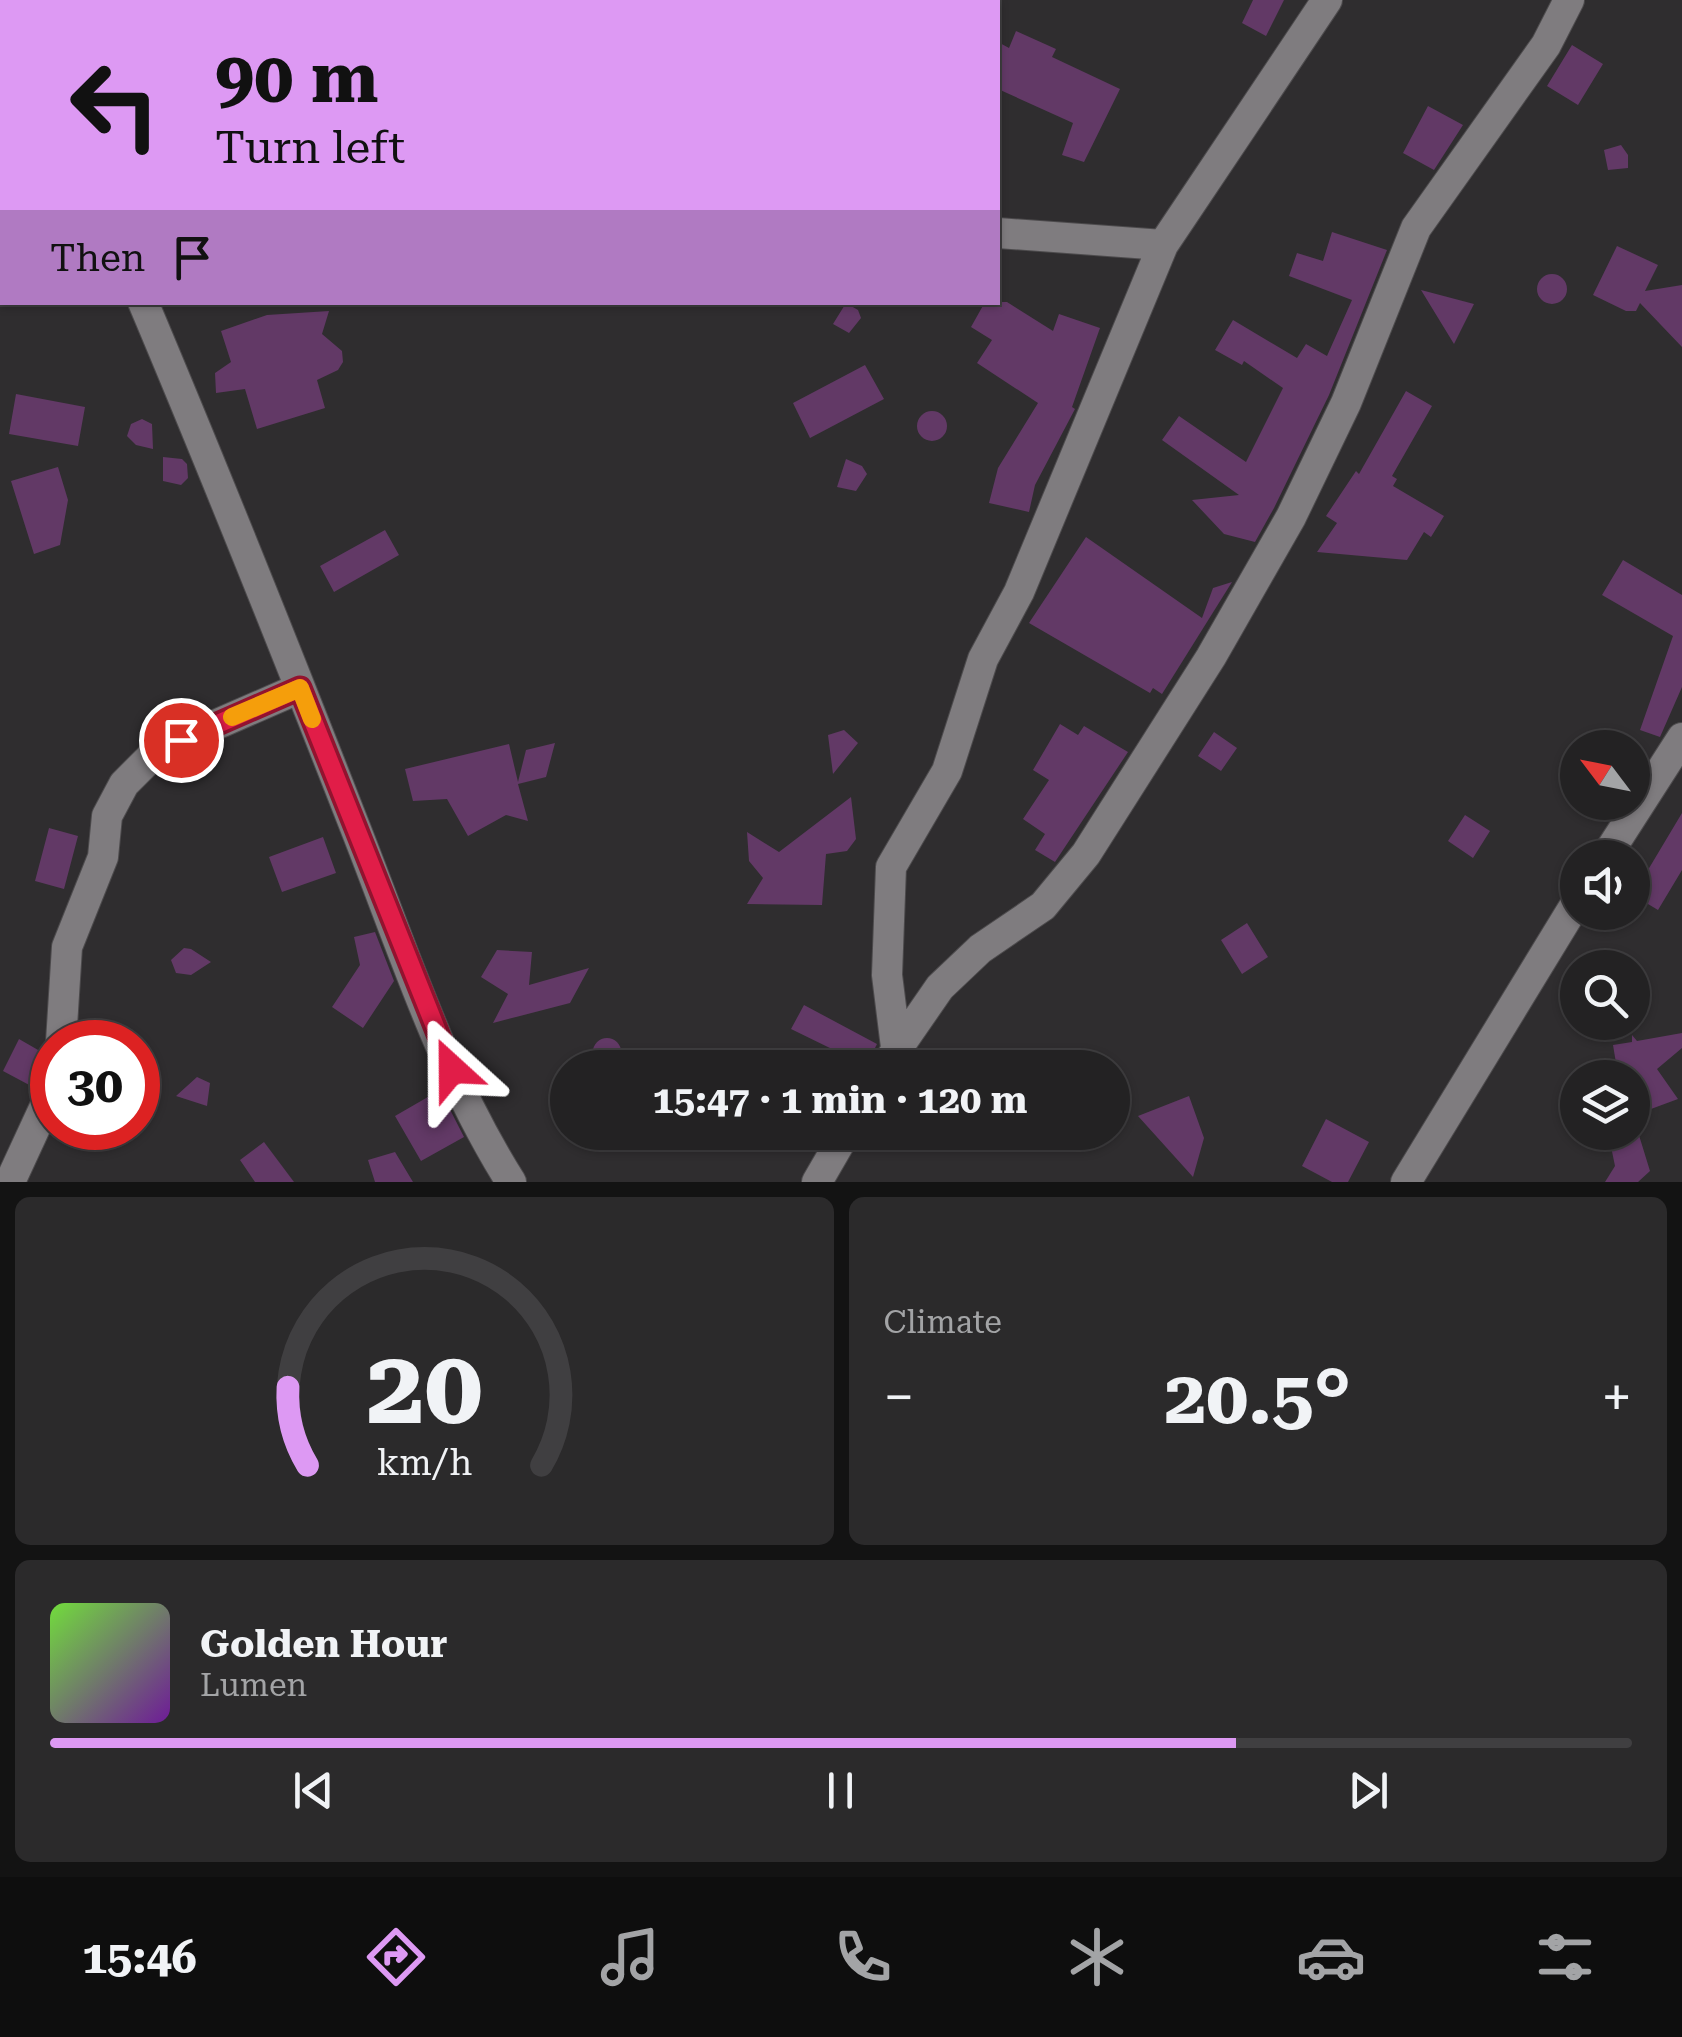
<!DOCTYPE html>
<html lang="en">
<head>
<meta charset="utf-8">
<style>
	body { margin:0; font-family:"Roboto Serif",serif; background:#2b2a2b; color:#f1f3f6; height:100vh; display:flex; flex-direction:column; font-size:38px; white-space:nowrap }
	* { box-sizing:border-box; margin:0 }
	p { font-size:32px; color:#a3a4a6 }
	.icon { flex:none; width:55px; height:55px; fill:none; stroke:currentColor; stroke-width:2; stroke-linecap:round; stroke-linejoin:round }
	.map { position:relative; height:1182px; overflow:hidden }
	.panel { display:flex; flex-direction:column; gap:15px; padding:15px; background:#131313; flex:1 }
	.panel>* { flex:none }
	.guide { position:absolute; left:0px; top:0px; width:1000px; height:305px; box-shadow:0 2px 8px #0004,0 0 0 2px #403f41; background:#dd99f3; color:#111; overflow:hidden }
	.needle { width:65px; rotate:302deg }
	.fabs { position:absolute; left:1560px; top:730px; display:grid; gap:20px }
	.fabs a { display:grid; place-items:center; width:90px; height:90px; border-radius:50%; background:#232223; box-shadow:0 2px 8px #0004,0 0 0 2px #403f41; font-size:50px }
	.speed { position:absolute; left:30px; top:1020px; display:flex; gap:20px; font-size:50px; font-weight:700; text-align:center }
	.speed>* { display:grid; place-content:center; width:130px; height:130px; border-radius:50%; background:#232223; box-shadow:0 2px 8px #0004,0 0 0 2px #403f41; line-height:1 }
	.speed .limit { border:15px solid #d22; background:#fff; color:#111 }
	.pin { position:absolute; display:grid; place-items:center; width:85px; height:85px; color:#fff; margin:-42px; border:5px solid #fff; border-radius:50%; box-shadow:0 2px 10px #0007 }
	.me { position:absolute; width:110px; margin:-55px; rotate:336deg; stroke-linejoin:round; filter:drop-shadow(0 0 8px #0008) }
	.turn { display:flex; align-items:center; gap:35px; height:210px; padding:0 50px; font-size:45px }
	.turn .icon { width:130px; height:130px; stroke-width:2.5 }
	.turn b { display:block; font-size:70px; line-height:85px }
	.then { display:flex; align-items:center; height:95px; padding:0 50px; background:#0003; gap:20px; font-size:38px }
	.big { font-size:75px; font-weight:700; line-height:1.1 }
	.panel .widget { flex:1; display:flex; flex-direction:column; justify-content:center; gap:15px; min-width:0; padding:0 35px; border-radius:15px; background:#2b2a2b }
	.panel .dial { align-items:center; gap:0 }
	.dial svg { height:260px; overflow:visible; fill:none; stroke:#403f41; stroke-width:7; stroke-linecap:round; text-anchor:middle }
	.dial text { fill:#f1f3f6; stroke:none }
	.song { display:flex; align-items:center; gap:30px }
	.cover { width:120px; height:120px; border-radius:15px; background:linear-gradient(135deg,hsl(100 70% 55%),hsl(280 70% 35%)) }
	.played { height:10px; border-radius:5px; background:linear-gradient(90deg,#dd99f3 75%,#403f41 75%) }
	.keys { display:flex; justify-content:space-around; direction:ltr }
	.heat { display:flex; justify-content:space-between; align-items:center; font-size:55px; direction:ltr }
	.panel .tiles { flex:1; display:grid; gap:15px; grid-template-columns:1fr 1fr }
	.widget:last-child { grid-column:span 2 }
	.trip { position:absolute; left:550px; top:1050px; width:580px; height:100px; border-radius:50px; background:#232223; box-shadow:0 2px 8px #0004,0 0 0 2px #403f41; font-weight:700; line-height:100px; text-align:center }
	.tabs { display:flex; height:160px; justify-content:space-around; align-items:center; background:#0e0e0e; color:#a3a4a6 }
	.tabs .icon { width:70px; height:70px }
	.tabs .current { color:#dd99f3 }
	.tabs b { font-size:45px; color:#f1f3f6 }
	.map>svg:first-child { display:block }
	.building { fill:#623966 }
	.lines { fill:none; stroke-linecap:round; stroke-linejoin:round }
	.minor-casing { stroke:#4d4b4d; stroke-width:32 }
	.path { stroke:#929092; stroke-width:6; stroke-dasharray:10 5; stroke-linecap:butt }
	.minor { stroke:#7f7c7f; stroke-width:30 }
	.route-casing { stroke:#92132f; stroke-width:25 }
	.route { stroke:#e11d48; stroke-width:18 }
	.slow { stroke:#f59e0b; stroke-width:18 }
</style>
</head>
<body>
<div class="map">
<svg width="1682" height="1182" viewBox="0 0 1682 1182">
	<rect width="100%" height="100%" fill="#2f2d2f"/>
	<path class="building" d="M1253,0H1284L1266,36L1242,23Z
		M1016,31L1056,49L1052,57L1120,89L1084,162L1062,155L1073,123L998,89V42L1009,48Z
		M1572,45L1603,64L1578,105L1547,86Z
		M1428,106L1463,125L1434,170L1403,153Z
		M1621,145L1628,155V168L1608,170L1604,150Z
		M1332,232L1387,250L1329,395L1274,508L1255,542L1224,534L1192,500L1239,495L1162,440L1179,416L1246,462L1283,388L1244,361L1242,365L1215,350L1233,320L1297,358L1306,344L1327,356L1352,300L1289,276L1297,253L1323,261Z
		M1617,246L1658,265L1645,291L1682,285V347L1640,303L1636,311H1626L1593,295Z
		M1537 289a15 15 0 1 1 30 0a15 15 0 1 1-30 0Z
		M1421,290L1474,304L1454,344Z
		M985,302H1007L1053,331L1059,314L1100,328L1072,407L1075,409L1035,485L1029,512L989,503L998,468L1038,403L977,363L992,340L971,327Z
		M846,303L858,310L861,318L849,333L833,324Z
		M329,311L322,334L342,351L343,362L338,370L317,380L325,408L257,429L245,389L216,393L215,373L231,362L221,331L267,315Z
		M865,365L884,399L810,438L793,403Z
		M1406,391L1432,406L1392,476L1397,479L1393,486L1444,516L1431,537L1424,532L1407,560L1317,552L1337,523L1326,516L1356,471L1359,474Z
		M16,394L85,407L78,446L9,434Z
		M917 426a15 15 0 1 1 30 0a15 15 0 1 1-30 0Z
		M142,419L152,424L153,449L136,445L127,436L131,424Z
		M163,457L182,459L187,464L188,478L181,485L163,481Z
		M846,459L862,466L867,474L856,491L837,487Z
		M58,467L68,500L60,545L34,554L11,481Z
		M385,530L399,555L334,592L320,566Z
		M1086,537L1202,618L1213,588L1232,582L1162,694L1153,688L1150,693L1029,623Z
		M1623,560L1682,595V687L1660,737L1640,730L1673,636L1602,595Z
		M1060,724L1078,735L1084,726L1128,752L1055,862L1035,850L1045,834L1023,819L1049,780L1033,770Z
		M844,730L858,743L833,774L828,735Z
		M1214,732L1237,748L1221,771L1198,756Z
		M555,743L546,777L518,784L528,821L506,815L468,836L447,799L413,801L405,769L509,744L518,782L526,750Z
		M851,797L856,839L847,851L826,854L822,905L747,904L763,878L749,861L747,832L779,852Z
		M1682,813V870L1658,910L1633,895Z
		M1465,815L1490,831L1473,858L1448,841Z
		M49,828L78,836L64,889L35,881Z
		M323,837L336,873L282,892L269,857Z
		M1247,923L1268,957L1242,974L1221,940Z
		M375,932L394,981L363,1028L332,1007L360,965L354,937Z
		M184,948L191,949L211,962L191,975L176,973L171,960Z
		M497,950L532,952L529,985L589,968L570,1003L493,1023L508,994L481,977Z
		M804,1005L877,1044L865,1068H824L834,1050L791,1029Z
		M1682,1033V1048L1657,1069L1678,1099L1632,1116V1073L1618,1075L1613,1045L1632,1042V1035L1637,1041Z
		M593 1052a14 14 0 1 1 28 0a14 14 0 1 1-28 0Z
		M19,1039L52,1058L33,1087L3,1071Z
		M197,1077L210,1083L207,1106L176,1096Z
		M440,1090L464,1137L421,1161L395,1116Z
		M1189,1096L1204,1138L1193,1177L1138,1116Z
		M1326,1119L1369,1142L1348,1182H1332L1302,1166Z
		M1608,1132H1638L1650,1171L1638,1182H1605L1615,1166Z
		M264,1142L294,1182H255L240,1160Z
		M395,1152L413,1182H375L368,1160Z"/>
	<g class="lines">
		<defs>
			<path id="minor" d="M34,0V2
				M608,2L609,0
				M895,2L896,0
				M998,233L1163,245
				M143,302C216,475 285,648 353,822C401,943 441,1071 511,1182
				M1605,858L1682,738
				M61,1042L67,947L103,857L107,816L124,784L158,750L300,688
				M896,1047L887,975L891,867L947,771L983,659L1019,592L1163,245L1327,0
				M884,1068L940,987L980,949L1043,906L1086,854L1211,657L1291,517L1346,403L1416,228L1546,45L1569,0
				M10,1182L52,1091
				M817,1182L846,1132
				M1406,1182L1578,900"/>
		</defs>
		<use href="#minor" class="minor-casing"/>
		<path class="path" d="M0,207L2,206"/>
		<use href="#minor" class="minor"/>
	</g>
	<g class="lines">
		<defs>
			<path id="route" d="M181,740L300,688L452,1069"/>
		</defs>
		<use href="#route" class="route-casing"/>
		<use href="#route" class="route"/>
		<path class="slow" d="M232,717L300,688L312,719"/>
	</g>
</svg>
<div class="fabs">
<a><svg class="needle" viewBox="-14 -14 28 28"><path d="M0-13l5 13h-10z" fill="#e53935"/><path d="M0 13l5-13h-10z" fill="#a3a4a6"/></svg></a>
<a><svg class="icon" aria-label="sound" viewBox="0 0 24 24"><path d="M4 9h4l5-4v14l-5-4H4zM17 9q2 3 0 6"/></svg></a>
<a><svg class="icon" aria-label="search" viewBox="0 0 24 24"><circle cx="10" cy="10" r="6"/><path d="M15 15l6 6"/></svg></a>
<a><svg class="icon" aria-label="layers" viewBox="0 0 24 24"><path d="M12 4l9 5-9 5-9-5zM3 14l9 5 9-5"/></svg></a>
</div>
<div class="speed"><div class="limit">30</div></div>
<div class="pin" style="left:181px;top:740px;background:#d93025"><svg class="icon" aria-label="arrive" viewBox="0 0 24 24"><path d="M6 21V4h12l-3 4 3 4H6"/></svg></div>
<svg class="me" style="left:452px;top:1069px" viewBox="-20 -20 40 40"><path d="M0-17L14 15 0 8-14 15z" fill="#e11d48" stroke="#fff" stroke-width="4"/></svg>
<div class="trip">15:47 · 1 min · 120 m</div>
<div class="guide">
<div class="turn"><svg class="icon" aria-label="left" viewBox="0 0 24 24"><path d="M17 20v-9H6M10 6l-5 5 5 5"/></svg><div><b>90 m</b>Turn left</div></div>
<div class="then">Then<svg class="icon" aria-label="arrive" viewBox="0 0 24 24"><path d="M6 21V4h12l-3 4 3 4H6"/></svg></div>
</div>
</div>
<section class="panel">
<div class="tiles">
<div class="widget dial"><svg viewBox="0 0 100 80">
<path d="M14 69A42 42 0 1 1 86 69"/>
<path d="M14 69A42 42 0 0 1 8 45" stroke="#dd99f3"/>
<text x="50" y="56" font-size="32" font-weight="700">20</text>
<text x="50" y="72" font-size="11">km/h</text>
</svg></div>
<div class="widget"><p>Climate</p>
<div class="heat"><a>−</a><b class="big">20.5°</b><a>+</a></div>
</div>
<div class="widget">
<div class="song"><i class="cover"></i><div><b>Golden Hour</b><p>Lumen</p></div></div>
<div class="played"></div>
<div class="keys"><svg class="icon" aria-label="previous" viewBox="0 0 24 24"><path d="M18 5L8 12l10 7zM5 5v14"/></svg><svg class="icon" aria-label="pause" viewBox="0 0 24 24"><path d="M8 5v14M16 5v14"/></svg><svg class="icon" aria-label="next" viewBox="0 0 24 24"><path d="M6 5l10 7-10 7zM19 5v14"/></svg></div>
</div>
</div>
</section>
<nav class="tabs">
<b>15:46</b>
<svg class="icon current" aria-label="directions" viewBox="0 0 24 24"><path d="M12 3l9 9-9 9-9-9zM9 14v-3h6M13 9l2 2-2 2"/></svg>
<svg class="icon" aria-label="music" viewBox="0 0 24 24"><path d="M9 18V5l10-2v13"/><circle cx="6" cy="18" r="3"/><circle cx="16" cy="16" r="3"/></svg>
<svg class="icon" aria-label="phone" viewBox="0 0 24 24"><path d="M5 4h4l2 5-3 2q2 4 5 5l2-3 5 2v4C11 20 4 13 5 4z"/></svg>
<svg class="icon" aria-label="climate" viewBox="0 0 24 24"><path d="M12 3v18M4 7l16 10M4 17L20 7"/></svg>
<svg class="icon" aria-label="car" viewBox="0 0 24 24"><path d="M5 17H2v-5l4-1 3-4h7l3 4 3 1v5h-3M9 17h6M6 11h13"/><circle cx="7" cy="17" r="2"/><circle cx="17" cy="17" r="2"/></svg>
<svg class="icon" aria-label="filters" viewBox="0 0 24 24"><path d="M4 7h16M4 17h16"/><circle cx="9" cy="7" r="2"/><circle cx="15" cy="17" r="2"/></svg>
</nav>
</body>
</html>
